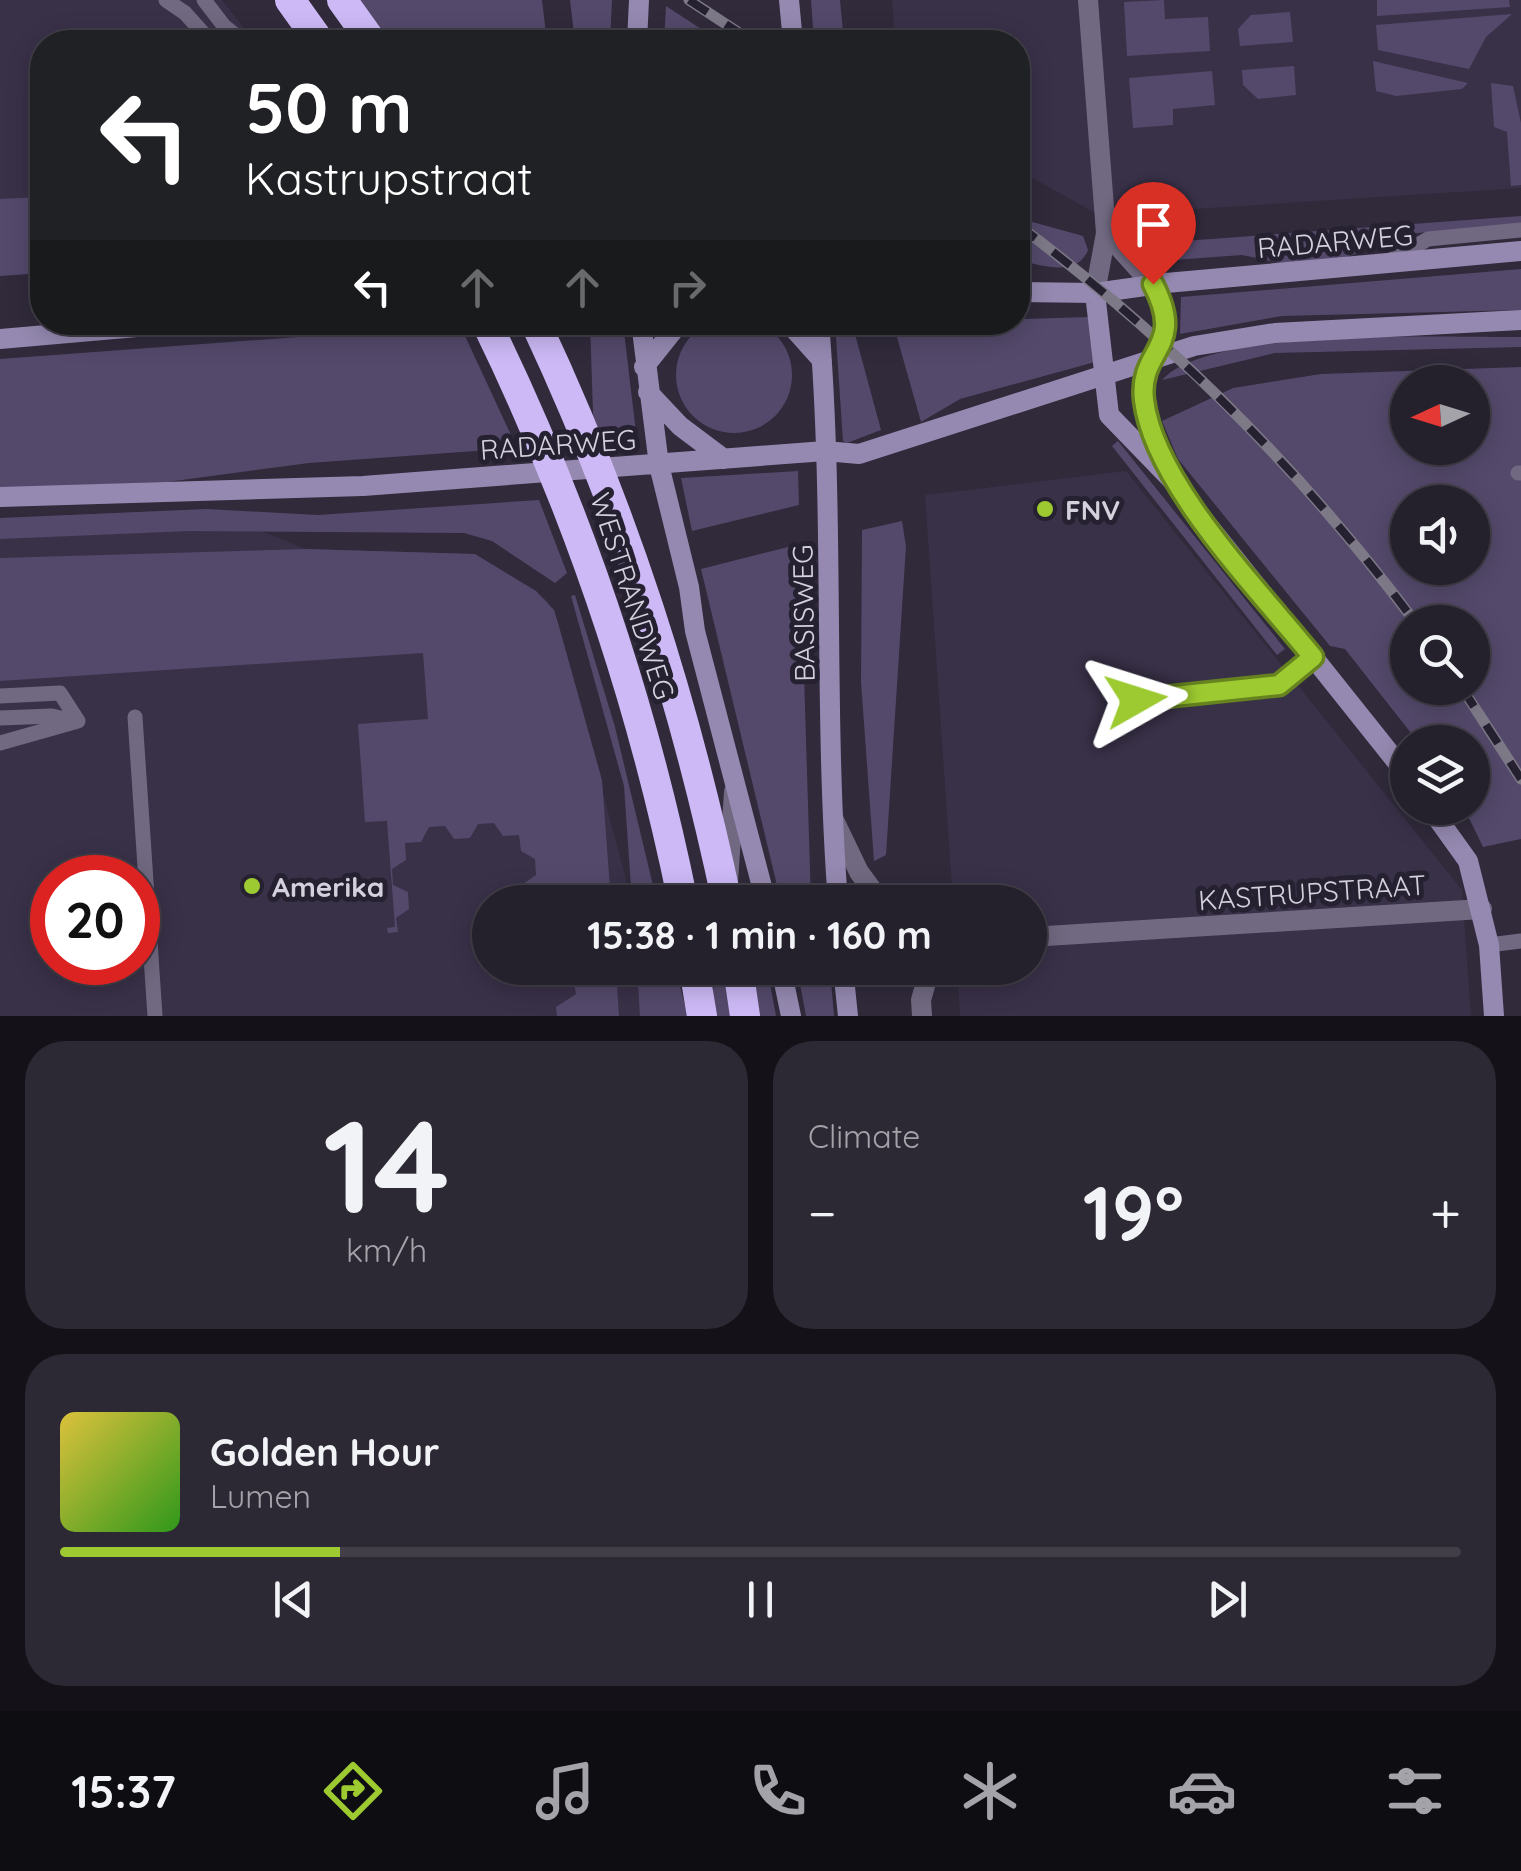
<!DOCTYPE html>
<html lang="en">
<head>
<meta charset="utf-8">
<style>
	body { margin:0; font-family:Quicksand,sans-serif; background:#2c2834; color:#f1f3f6; height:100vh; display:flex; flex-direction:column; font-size:38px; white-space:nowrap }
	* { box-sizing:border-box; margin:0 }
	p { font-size:32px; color:#a3a3a9 }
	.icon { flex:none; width:55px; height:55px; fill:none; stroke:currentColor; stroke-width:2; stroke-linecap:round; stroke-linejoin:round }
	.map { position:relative; height:1016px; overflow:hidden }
	.details { display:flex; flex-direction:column; gap:25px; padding:25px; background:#141218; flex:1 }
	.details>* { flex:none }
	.banner { position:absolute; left:30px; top:30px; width:1000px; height:305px; border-radius:40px; box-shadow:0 5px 25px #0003,0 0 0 2px #413e48; background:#202124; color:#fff; overflow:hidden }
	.needle { width:65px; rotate:266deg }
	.controls { position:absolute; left:1390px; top:365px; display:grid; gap:20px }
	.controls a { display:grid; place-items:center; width:100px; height:100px; border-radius:50%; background:#24202c; box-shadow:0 5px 25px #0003,0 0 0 2px #413e48; font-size:50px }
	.speed { position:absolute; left:30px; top:855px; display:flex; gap:20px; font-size:50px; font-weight:700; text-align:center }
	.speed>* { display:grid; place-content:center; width:130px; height:130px; border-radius:50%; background:#24202c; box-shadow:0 5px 25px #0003,0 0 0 2px #413e48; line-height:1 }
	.speed .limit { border:15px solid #d22; background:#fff; color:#111 }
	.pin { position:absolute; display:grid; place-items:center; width:85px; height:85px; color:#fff; margin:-102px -42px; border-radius:50% 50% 50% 0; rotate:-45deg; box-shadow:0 0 10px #0007 }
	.pin .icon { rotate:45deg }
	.me { position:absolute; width:110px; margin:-55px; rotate:84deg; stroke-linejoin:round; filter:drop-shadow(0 0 8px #0008) }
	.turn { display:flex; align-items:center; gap:35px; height:210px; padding:0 50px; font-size:45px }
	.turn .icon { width:130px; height:130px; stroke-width:2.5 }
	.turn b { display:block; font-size:70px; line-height:85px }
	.lanes { display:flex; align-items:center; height:95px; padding:0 50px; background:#0003; justify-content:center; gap:50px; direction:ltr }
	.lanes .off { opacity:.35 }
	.big { font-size:75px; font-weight:700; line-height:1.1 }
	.details .widget { flex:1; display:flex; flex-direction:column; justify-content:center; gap:15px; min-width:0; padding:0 35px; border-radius:40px; background:#2c2834 }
	.details .dial { align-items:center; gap:0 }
	.dial b { font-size:130px; line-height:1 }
	.song { display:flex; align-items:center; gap:30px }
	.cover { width:120px; height:120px; border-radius:15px; background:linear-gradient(135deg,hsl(50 70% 55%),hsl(110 70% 35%)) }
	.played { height:10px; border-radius:5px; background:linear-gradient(90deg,#9dca30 20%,#413e48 20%) }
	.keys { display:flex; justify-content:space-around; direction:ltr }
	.heat { display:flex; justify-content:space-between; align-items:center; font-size:55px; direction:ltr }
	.details .tiles { flex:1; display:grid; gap:25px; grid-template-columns:1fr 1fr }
	.widget:last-child { grid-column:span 2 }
	.trip { position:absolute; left:472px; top:885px; width:575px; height:100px; border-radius:50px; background:#24202c; box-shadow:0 5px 25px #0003,0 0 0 2px #413e48; font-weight:700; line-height:100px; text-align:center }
	.dock { display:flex; height:160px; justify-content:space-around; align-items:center; background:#0e0d12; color:#a3a3a9 }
	.dock .icon { width:70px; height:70px }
	.dock .current { color:#9dca30 }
	.dock b { font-size:45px; color:#f1f3f6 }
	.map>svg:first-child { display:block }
	.built { fill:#393148; fill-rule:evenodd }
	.green { fill:#54496b; fill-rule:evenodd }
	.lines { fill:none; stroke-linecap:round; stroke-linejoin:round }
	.lane { stroke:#706981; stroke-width:15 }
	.street { stroke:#706981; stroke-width:20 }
	.secondary { stroke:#9589b1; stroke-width:20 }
	.highway { stroke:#ccb9f6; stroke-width:30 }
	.rail-casing { stroke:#7d7987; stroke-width:11 }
	.rail { stroke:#262131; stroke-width:8; stroke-dasharray:22; stroke-linecap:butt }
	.highway-bridge { stroke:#ccb9f6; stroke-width:30 }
	.route-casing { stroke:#66831f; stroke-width:25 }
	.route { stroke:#9dca30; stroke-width:18 }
	.poi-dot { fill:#9dca30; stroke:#262131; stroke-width:4 }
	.labels { text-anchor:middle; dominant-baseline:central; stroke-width:10; stroke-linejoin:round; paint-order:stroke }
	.street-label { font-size:28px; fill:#d4d1dc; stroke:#262131 }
	.poi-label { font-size:28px; font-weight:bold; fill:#d4d1dc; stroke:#262131; text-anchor:start }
</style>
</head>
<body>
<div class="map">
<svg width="1521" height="1016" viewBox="0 0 1521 1016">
	<rect width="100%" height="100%" fill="#302a3b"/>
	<path class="built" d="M0,0H222L255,42H42V273L0,276Z
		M892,0H1521V188L1099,215L1018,170V42H895Z
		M1126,471L1462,890L1471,1016H960L957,968H1030V902H953L925,495Z
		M207,509L306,549L475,554L547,600L558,623L632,902H490V968H648L654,1016H0V518ZM52,878H138V962H52Z"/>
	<path class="green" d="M337,0H542L547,42H366Z
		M570,0H612L610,42H575Z
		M811,0H840L844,42H814Z
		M1164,0L1165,19L1208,17L1210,51L1127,56L1124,2Z
		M1377,0H1509L1510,7L1377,16Z
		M666,6L721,42H664Z
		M1290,12L1293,42L1240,46L1238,29L1251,15Z
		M1512,14L1486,37L1469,69L1378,50L1376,25Z
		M1373,61L1468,83L1462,89L1396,96L1376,91Z
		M1294,66L1296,95L1258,99L1243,85L1242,70Z
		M1212,71L1215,105L1173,109V125L1133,128L1129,78Z
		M1491,83L1513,86L1521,123V185L1511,186L1507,132L1494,127Z
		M42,197V273L0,276V199Z
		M1521,216V224L1407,234L1344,258L1280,263L1242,255L1160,261L1138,253L1130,245Z
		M1018,218L1083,236L1088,250C1077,278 1040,265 1018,260Z
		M1521,269V310L1282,316L1180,334L1181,297Z
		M1089,317L1095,362L960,399L921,422L893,323Z
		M676 375a58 58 0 1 1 116 0a58 58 0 1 1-116 0Z
		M590,323H623L637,441L594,442Z
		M835,323H852L881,430L847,443L843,441Z
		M460,325L517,448L309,463L167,482L0,488V359Z
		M1521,337V347L1275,353L1162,380C1211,326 1445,338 1521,337Z
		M1521,367V839L1483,847L1464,808H1472V742H1418L1345,649L1330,646L1178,459L1162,421L1233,388L1321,374ZM1408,382H1472V448H1408ZM1408,502H1472V568H1408ZM1408,622H1472V688H1408Z
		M1118,441L1285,649L1277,655L1112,446Z
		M798,471L799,505L692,531L681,478Z
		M539,500L567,573L555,583L492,541L464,533L190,531L0,539V518L207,509L318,515Z
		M902,521L906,546L886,855L874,861L861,682L862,530Z
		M800,544L811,902H781L701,569Z
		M306,549L475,554L536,591L554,610L558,623L602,780L611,902L524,900L523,884L536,875L535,859L521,851L519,835L503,836L494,823L478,824L470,838L454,839L445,826L429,827L421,842L405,843L406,860L392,869L393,885L408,892L409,909L396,918L398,932L388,933L387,928L395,927L387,821L365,822L358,724L428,719L423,653L0,681V558Z
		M575,595L615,727L657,902H632L624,786L571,596Z
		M571,968H616L619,1016H557L556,1007L576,994Z
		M637,968H675L688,1016H640Z
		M718,968H767L776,1016H707Z
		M797,968H822L826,981H831L834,1016H806Z"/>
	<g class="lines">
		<path class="lane" d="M166,0L185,13L211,42
			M204,0L224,26L228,42
			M224,26L244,42
			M1391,260L1428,239L1521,230
			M1518,473H1521
			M0,696L60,693L78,721
			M1136,699L1279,685L1313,657
			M135,717L155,1016
			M0,718L52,716L74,721
			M0,743L78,721
			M1489,945L1521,941"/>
		<path class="street" d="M1088,0L1106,233L1095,293
			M1106,233L1153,285
			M833,818L859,872L881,902
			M728,882L734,792
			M1030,937L1482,909
			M922,1016L921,1000L930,968"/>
		<path class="secondary" d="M789,0L793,42
			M637,42L639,0
			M1153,285C1184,344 1147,342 1145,394C1144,420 1162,453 1171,477
			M1018,292L1095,293L1166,283L1521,251
			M1095,293L1109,415L1171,479L1408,776
			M641,322L659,465L689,587L695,631L766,902
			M788,322L822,360
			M819,322C835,516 823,710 838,902
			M0,339L194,322
			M644,367L680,322
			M648,392L680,426L724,459
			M0,497L363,486L825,451L859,454L1194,346L1275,333L1521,320
			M1430,808L1468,861L1489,945L1494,1016
			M781,968L791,1016
			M843,968L848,1016"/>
		<path class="highway" d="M290,0L320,42
			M342,0L372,42
			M738,968L745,1016"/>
		<defs>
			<path id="rail" d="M689,0L753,42
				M1018,225C1168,337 1303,472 1415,622
				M1462,688L1521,779"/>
		</defs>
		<use href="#rail" class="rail-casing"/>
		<use href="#rail" class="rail"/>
		<path class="highway-bridge" d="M486,322C577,508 642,700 683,902
			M535,322C624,511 684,699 727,902
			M694,968L702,1016"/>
	</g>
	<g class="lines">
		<defs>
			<path id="route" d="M1136,700L1279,685L1313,657C1260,591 1154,484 1144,400C1138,348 1187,349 1153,284"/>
		</defs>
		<use href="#route" class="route-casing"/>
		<use href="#route" class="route"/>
	</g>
	<g class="poi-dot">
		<circle cx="1045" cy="509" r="10"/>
		<circle cx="252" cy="886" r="10"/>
	</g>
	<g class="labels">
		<g class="street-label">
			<text transform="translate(1335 241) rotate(-5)">RADARWEG</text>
			<text transform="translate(558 444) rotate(-4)">RADARWEG</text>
			<text transform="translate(633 596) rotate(72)">WESTRANDWEG</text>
			<text transform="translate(803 613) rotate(-91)">BASISWEG</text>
			<text transform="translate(1312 892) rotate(-4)">KASTRUPSTRAAT</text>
		</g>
		<g class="poi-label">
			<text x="1065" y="509">FNV</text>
			<text x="272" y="886">Amerika</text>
		</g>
	</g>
</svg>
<div class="controls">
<a><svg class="needle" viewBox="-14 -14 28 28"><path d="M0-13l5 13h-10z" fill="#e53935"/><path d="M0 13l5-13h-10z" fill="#a3a3a9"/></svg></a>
<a><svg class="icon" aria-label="sound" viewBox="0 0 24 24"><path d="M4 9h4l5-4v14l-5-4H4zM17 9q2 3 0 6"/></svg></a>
<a><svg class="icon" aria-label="search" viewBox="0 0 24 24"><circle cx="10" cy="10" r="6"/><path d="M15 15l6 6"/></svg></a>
<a><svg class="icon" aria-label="layers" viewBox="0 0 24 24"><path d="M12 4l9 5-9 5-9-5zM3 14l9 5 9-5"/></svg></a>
</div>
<div class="speed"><div class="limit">20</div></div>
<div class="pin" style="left:1153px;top:284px;background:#d93025"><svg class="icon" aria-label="arrive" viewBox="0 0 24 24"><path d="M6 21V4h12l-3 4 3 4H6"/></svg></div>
<svg class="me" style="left:1136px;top:700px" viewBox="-20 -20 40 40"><path d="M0-17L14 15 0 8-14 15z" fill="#9dca30" stroke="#fff" stroke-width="4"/></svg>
<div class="trip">15:38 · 1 min · 160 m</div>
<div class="banner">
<div class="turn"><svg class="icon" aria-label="left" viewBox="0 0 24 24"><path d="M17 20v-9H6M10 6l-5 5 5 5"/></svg><div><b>50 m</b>Kastrupstraat</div></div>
<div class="lanes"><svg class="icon" aria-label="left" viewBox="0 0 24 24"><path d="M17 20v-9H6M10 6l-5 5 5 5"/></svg><svg class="icon off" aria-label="ahead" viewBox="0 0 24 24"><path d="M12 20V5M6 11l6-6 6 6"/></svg><svg class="icon off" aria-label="ahead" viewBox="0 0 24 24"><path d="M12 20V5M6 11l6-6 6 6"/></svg><svg class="icon off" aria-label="right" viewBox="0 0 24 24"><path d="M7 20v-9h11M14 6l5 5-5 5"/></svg></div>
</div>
</div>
<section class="details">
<div class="tiles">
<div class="widget dial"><b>14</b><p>km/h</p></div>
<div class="widget"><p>Climate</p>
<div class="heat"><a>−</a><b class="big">19°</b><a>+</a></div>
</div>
<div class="widget">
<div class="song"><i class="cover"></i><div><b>Golden Hour</b><p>Lumen</p></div></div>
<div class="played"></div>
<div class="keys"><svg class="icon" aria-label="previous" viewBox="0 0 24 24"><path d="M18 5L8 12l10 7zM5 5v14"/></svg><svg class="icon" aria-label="pause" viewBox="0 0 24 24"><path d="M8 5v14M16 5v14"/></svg><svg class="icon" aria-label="next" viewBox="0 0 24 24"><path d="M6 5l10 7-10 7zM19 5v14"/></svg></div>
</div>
</div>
</section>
<nav class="dock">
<b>15:37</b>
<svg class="icon current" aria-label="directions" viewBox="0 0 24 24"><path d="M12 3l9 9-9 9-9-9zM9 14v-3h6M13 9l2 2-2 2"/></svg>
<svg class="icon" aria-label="music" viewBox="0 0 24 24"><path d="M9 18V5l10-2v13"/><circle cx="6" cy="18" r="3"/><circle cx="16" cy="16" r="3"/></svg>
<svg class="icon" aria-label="phone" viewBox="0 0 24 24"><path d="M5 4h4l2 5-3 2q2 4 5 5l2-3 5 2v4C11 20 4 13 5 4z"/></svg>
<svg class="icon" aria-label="climate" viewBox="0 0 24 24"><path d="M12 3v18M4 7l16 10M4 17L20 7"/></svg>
<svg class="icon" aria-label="car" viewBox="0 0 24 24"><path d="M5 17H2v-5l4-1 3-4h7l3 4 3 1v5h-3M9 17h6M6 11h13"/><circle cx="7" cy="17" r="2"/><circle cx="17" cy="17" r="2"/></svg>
<svg class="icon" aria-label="filters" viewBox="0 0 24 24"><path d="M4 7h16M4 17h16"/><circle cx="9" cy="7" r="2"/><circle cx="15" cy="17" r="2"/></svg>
</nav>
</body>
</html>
